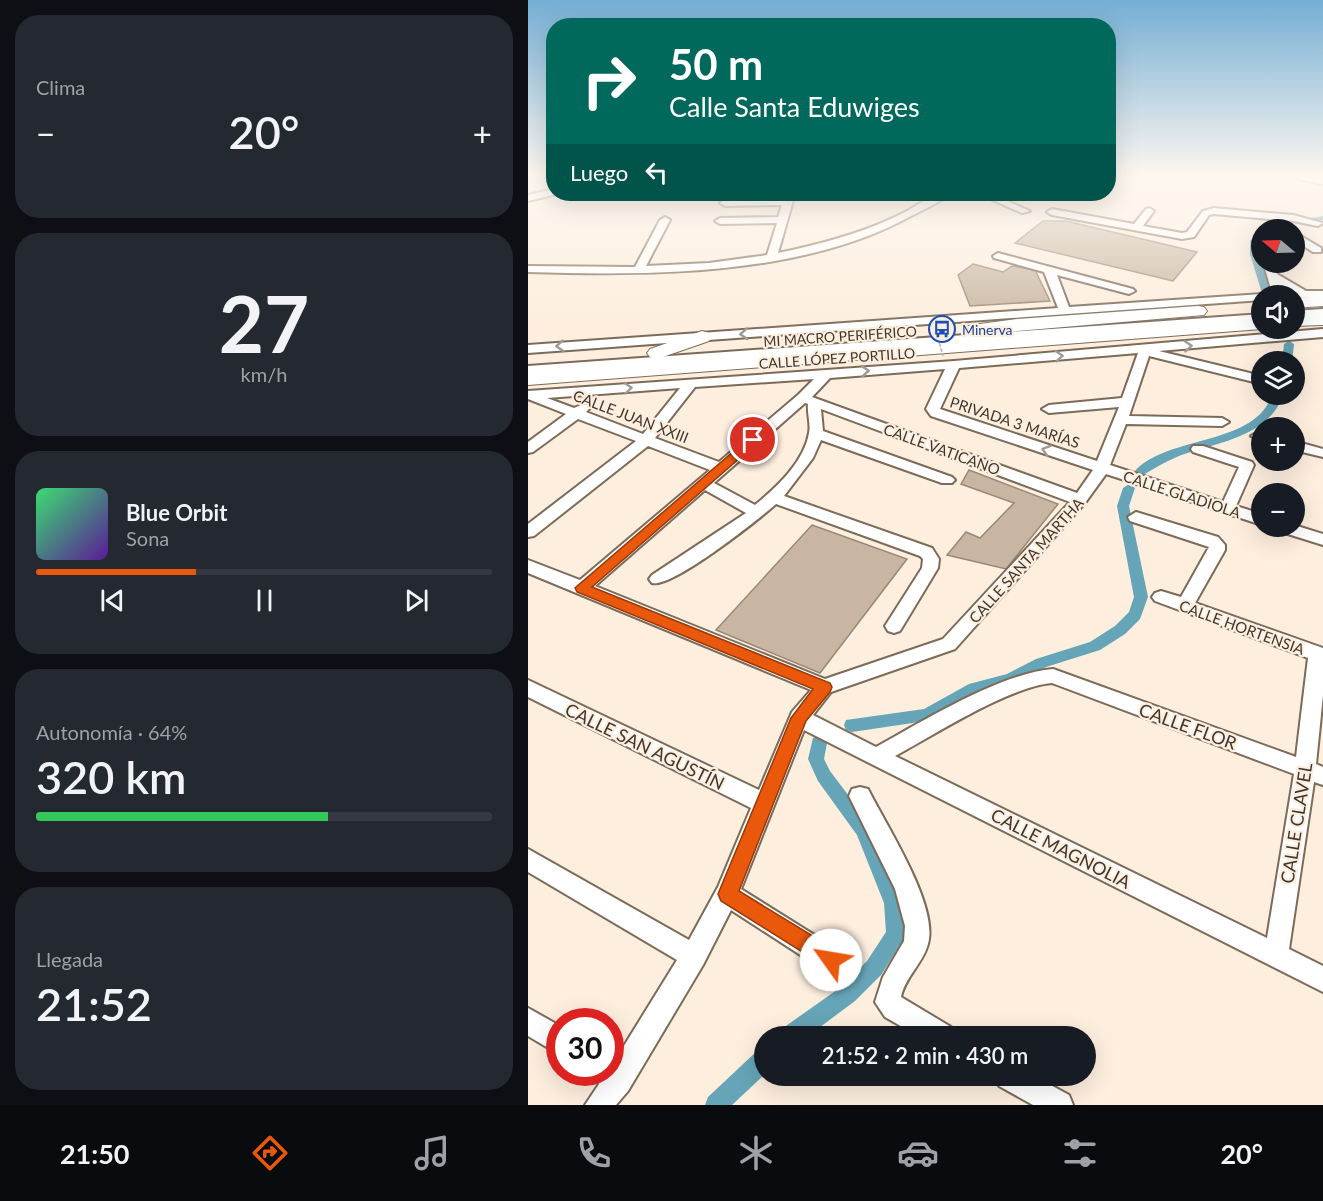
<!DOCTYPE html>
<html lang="es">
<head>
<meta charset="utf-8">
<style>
	body { margin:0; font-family:Lato,sans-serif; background:#242831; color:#f1f3f6; height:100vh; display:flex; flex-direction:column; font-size:22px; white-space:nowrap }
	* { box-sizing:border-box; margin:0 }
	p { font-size:20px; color:#9ea1a6 }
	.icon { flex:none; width:33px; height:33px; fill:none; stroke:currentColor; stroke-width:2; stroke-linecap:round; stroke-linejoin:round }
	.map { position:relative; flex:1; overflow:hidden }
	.drawer { display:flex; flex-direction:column; gap:15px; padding:15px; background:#0d0f14; width:528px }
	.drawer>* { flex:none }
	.banner { position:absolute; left:18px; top:18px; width:570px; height:183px; border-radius:24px; box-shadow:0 6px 24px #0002; background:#00695c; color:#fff; overflow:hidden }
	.needle { width:39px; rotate:289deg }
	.buttons { position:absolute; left:723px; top:219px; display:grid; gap:12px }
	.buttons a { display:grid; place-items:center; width:54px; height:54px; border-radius:50%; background:#171b24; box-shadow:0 6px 24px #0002; font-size:30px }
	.speed { position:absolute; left:18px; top:1008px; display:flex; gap:12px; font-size:30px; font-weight:700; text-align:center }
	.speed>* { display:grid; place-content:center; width:78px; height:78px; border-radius:50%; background:#171b24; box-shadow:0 6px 24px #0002; line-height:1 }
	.speed .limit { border:9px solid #d22; background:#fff; color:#111 }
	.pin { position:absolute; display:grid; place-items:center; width:51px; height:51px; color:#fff; margin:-26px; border:3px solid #fff; border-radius:50%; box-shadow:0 2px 6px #0007 }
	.me { position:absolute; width:66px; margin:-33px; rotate:302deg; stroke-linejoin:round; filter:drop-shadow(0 0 4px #0008) }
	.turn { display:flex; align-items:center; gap:21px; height:126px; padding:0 24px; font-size:27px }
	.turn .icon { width:78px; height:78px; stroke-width:2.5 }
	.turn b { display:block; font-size:42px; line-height:51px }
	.then { display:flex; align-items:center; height:57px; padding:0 24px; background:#0003; gap:12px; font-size:22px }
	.big { font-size:45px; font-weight:600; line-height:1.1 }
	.drawer .tile { flex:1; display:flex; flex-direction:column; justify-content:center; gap:9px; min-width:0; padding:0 21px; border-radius:24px; background:#242831 }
	.drawer .dial { align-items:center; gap:0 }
	.dial b { font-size:78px; line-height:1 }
	.song { display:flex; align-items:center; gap:18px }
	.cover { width:72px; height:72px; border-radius:9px; background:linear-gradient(135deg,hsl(140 70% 55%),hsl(270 70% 35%)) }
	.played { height:6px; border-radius:3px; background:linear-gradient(90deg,#ea580c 35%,#363941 35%) }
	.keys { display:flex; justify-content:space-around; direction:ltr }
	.heat { display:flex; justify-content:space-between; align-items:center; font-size:33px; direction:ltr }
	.charge { height:9px; border-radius:4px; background:linear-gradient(90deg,#34c759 64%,#363941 0) }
	.trip { position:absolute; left:226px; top:1026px; width:342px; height:60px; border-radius:30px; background:#171b24; box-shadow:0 6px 24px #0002; font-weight:600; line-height:60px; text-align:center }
	.dock { display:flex; height:96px; justify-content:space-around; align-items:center; background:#090b0e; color:#9ea1a6 }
	.dock .icon { width:42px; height:42px }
	.dock .selected { color:#ea580c }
	.dock b { font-size:27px; color:#f1f3f6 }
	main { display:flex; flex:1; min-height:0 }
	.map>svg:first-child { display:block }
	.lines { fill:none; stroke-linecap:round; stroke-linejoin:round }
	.canal { fill:#66a4b7; fill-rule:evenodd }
	.building { fill:#c8b6a2; stroke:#9a8876; stroke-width:1.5 }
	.minor-casing { stroke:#7c6b59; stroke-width:4 }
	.highway-casing { stroke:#7c6b59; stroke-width:2 }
	.minor { fill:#fff; fill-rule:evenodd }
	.highway { fill:#fff; fill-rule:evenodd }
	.path-bridge { stroke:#c0b4a6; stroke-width:1.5; stroke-dasharray:4 1.5; stroke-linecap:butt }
	.oneway { stroke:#9e9b97 }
	.route { fill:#ea580c; stroke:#983908; stroke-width:1.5 }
	.labels { text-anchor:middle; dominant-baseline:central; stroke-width:4.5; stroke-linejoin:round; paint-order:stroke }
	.far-transit-label { font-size:14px; fill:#164399; stroke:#fdeede; text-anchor:start }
	.far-street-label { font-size:14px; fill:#3e372f; stroke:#fdeede }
	.street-label { font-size:15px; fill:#3e372f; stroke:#fdeede }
	.near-street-label { font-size:18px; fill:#3e372f; stroke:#fdeede }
</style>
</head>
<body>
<main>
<section class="drawer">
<div class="tile"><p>Clima</p>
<div class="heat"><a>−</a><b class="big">20°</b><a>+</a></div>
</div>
<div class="tile dial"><b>27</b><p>km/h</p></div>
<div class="tile">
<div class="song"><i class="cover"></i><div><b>Blue Orbit</b><p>Sona</p></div></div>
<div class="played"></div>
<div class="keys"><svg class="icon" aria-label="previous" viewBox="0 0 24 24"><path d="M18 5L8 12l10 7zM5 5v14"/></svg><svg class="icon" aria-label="pause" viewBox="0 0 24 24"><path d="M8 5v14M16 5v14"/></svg><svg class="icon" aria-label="next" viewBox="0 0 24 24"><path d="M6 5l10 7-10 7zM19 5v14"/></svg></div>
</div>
<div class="tile"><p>Autonomía · 64%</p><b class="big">320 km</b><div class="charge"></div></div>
<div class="tile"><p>Llegada</p><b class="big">21:52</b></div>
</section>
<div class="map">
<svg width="795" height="1105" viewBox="0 0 795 1105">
	<rect width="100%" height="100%" fill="#fdeede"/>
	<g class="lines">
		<path class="canal" d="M795,216V220L780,221L776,219Z
			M760,222L764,224C757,230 747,230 738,230Z
			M731,231H734V238L730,242V254L744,293L740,296L734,293L722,254V241Z
			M761,341L766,344L764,362H754L756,344Z
			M744,394H755C743,437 686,443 651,456C639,461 628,467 617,474L613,475L607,471C639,435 729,446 744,394Z
			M601,484L607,488L601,506L620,597L612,619L597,634L572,650L518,667L489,683L451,693L405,720L324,732L318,730L316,725L318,720L396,709L441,684L479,674L508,659L562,642L587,626L601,612L606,597L589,506L595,488Z
			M291,736L297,738L299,743L296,759L302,771L342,824L376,903L378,935L353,975L327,1001L280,1036H252L255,1028L313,987L339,961L358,932L356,903L329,835L290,781L280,759L285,738Z
			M237,1048V1074L204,1105H177L180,1097L229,1051Z"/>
	</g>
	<path class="building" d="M515,221H538L669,252L645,281L487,243Z
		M445,264L475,272L484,266L507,270L522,301L442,306L430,275Z
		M441,470L530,504L478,569L419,555L438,532L452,538L486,503L433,484Z
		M284,525L379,559L292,673L188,630Z"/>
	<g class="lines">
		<defs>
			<path id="minor" d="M769,177L795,178V184L770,179Z
				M26,189V194H29L0,201V195Z
				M258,194H267L250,253C294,244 339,232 379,211C392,204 405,192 421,194C411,203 397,209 385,215C276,276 122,276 0,272V266L107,267L132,220L137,217L142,220L118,266L181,263L239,255L249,223L192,224L187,221L192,218L250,217L254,205L197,206L192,203L197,200L256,199Z
				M451,194H463L502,211L494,213Z
				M621,208L626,211L615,226L654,233L659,232L675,211L686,208L765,215L795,223L790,226L765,221L686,214L681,215L666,237L654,239L524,215L519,212L524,209L606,224L618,209Z
				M766,232L793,248V252H785L766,240Z
				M470,253L605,289L607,291L601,294L529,275L541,307L734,294L739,296H734V300L0,353V345L530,308L516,272L466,258L465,256Z
				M735,262H746L749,274L778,291H795V297L766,298V296L760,295L764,292L753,285L757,296H745Z
				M795,309V317L766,318V311Z
				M734,314V322L0,374V366Z
				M795,329V337L631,351L734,376V384L621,356L601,416L694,418L701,422L694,426L598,424L582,465L695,502L711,467L665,452L663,449L665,446H675L724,462L726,465L708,506L734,514V525L578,474L557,503L427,649L303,692L285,715L348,747C395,721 473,673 525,669L768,757L780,658L627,601L624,597L627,593L633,591L653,597L681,547L602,521L600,517L608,512L690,537L697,545V550L667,603L795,648V695L788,764L795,767V785L786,782L761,949L795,966V992L276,730L213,889L312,951L315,960L312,969L303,972L294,969L203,910L175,965L100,1091L88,1105H57L71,1084L64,1072H82V1061L86,1062L149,960L0,872V849L161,940L190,887L223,808L0,697V680L231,790L264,712L283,690L0,573V560L52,580L182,470L120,446L6,536L0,537V524L108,441L50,419L5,452L0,453V442L38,414L0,399V391L426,361ZM610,353L594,398L521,405L514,409L521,413L591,407L569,461L412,409L431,368ZM417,369L398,409L403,416L565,470L549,493L284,397L302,378ZM286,379L270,395L191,462L127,438L167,387ZM152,388L115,434L58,412L62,408L60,405L55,404L46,408L19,398ZM277,403L280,404C279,414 283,424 281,433C276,462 249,487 227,505L186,483ZM293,409L542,502L415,639L297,679L67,586L177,490L218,513L124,575L121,579L124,583C143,589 230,520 248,504L392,556L395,559L394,568L357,626L360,631L366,633L372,631L410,568L411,559L404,548L256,496L285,458L293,440L414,483H424L427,480L424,477L295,431ZM524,683L766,774L739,938L367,756C408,734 480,687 524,683Z
				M730,432L734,433V441L723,436Z
				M766,441L795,449V457L766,450Z
				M766,525L795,534V545L747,530L745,526Z
				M332,787L340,789C358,825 407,900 401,939C398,961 377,976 373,997L423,1027L427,1036H390L357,1017L347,1002L355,977L376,941L377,926L367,889L321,796L324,789Z
				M0,1008L32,1026V1055L0,1036Z
				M468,1076H506L541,1095L545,1105H505L471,1086Z"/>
			<path id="highway" d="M795,296V306L766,308V298Z
				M670,306L676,307L679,311L676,315L489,331L444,337L437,335L435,331L437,327L444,325L489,319Z
				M766,315H795V325L766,326Z
				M734,318V329L0,385V373Z
				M174,331L181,333L183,337L181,341L129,359L122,357L119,353L122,349Z"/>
		</defs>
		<use href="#minor" class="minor-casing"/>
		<use href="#highway" class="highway-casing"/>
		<use href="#minor" class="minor"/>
		<use href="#highway" class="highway"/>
		<path class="path-bridge" d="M407,327L415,356"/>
	</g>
	<defs><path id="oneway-chevron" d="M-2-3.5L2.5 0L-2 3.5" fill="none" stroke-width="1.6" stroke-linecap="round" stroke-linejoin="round" transform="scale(1.5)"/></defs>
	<g class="oneway">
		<use href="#oneway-chevron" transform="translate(216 334) rotate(176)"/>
		<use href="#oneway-chevron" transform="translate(32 346) rotate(176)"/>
		<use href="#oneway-chevron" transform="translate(660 346) rotate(-5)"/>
		<use href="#oneway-chevron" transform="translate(531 356) rotate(-5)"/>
		<use href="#oneway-chevron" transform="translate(337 371) rotate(-4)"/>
		<use href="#oneway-chevron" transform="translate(100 388) rotate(-5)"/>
		<use href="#oneway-chevron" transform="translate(518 450) rotate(-162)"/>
	</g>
	<linearGradient id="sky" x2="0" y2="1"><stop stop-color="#74aed4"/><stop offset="0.53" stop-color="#fef7f0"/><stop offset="1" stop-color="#fef7f0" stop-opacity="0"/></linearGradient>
	<rect width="795" height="332" fill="url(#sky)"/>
	<path class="route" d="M225,437L231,440L229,443L64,587L302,683L304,687L302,692L278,721L211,891L311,952L313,960L311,967L303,970L193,901L190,894L263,718L285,689L49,592L47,588L221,438Z"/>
	<defs>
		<symbol id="bus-ring" viewBox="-11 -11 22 22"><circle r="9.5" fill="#fdeede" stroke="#1a4fb4" stroke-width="1.5"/><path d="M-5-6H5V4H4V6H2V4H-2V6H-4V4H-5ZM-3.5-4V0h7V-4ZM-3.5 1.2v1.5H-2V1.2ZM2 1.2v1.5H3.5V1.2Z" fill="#1a4fb4"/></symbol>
	</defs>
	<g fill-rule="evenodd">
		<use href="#bus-ring" x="399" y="314" width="30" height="30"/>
	</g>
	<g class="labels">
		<g class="far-transit-label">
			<text x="434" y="329">Minerva</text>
		</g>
		<g class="far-street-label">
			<text transform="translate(312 336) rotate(-4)">MI MACRO PERIFÉRICO</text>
			<text transform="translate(309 358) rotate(-4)">CALLE LÓPEZ PORTILLO</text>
		</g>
		<g class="street-label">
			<text transform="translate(103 416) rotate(21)">CALLE JUAN XXIII</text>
			<text transform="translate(487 422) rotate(18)">PRIVADA 3 MARÍAS</text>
			<text transform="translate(414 449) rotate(20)">CALLE VATICANO</text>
			<text transform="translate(654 494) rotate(18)">CALLE GLADIOLA</text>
			<text transform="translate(498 560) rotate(-48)">CALLE SANTA MARTHA</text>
			<text transform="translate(714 627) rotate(20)">CALLE HORTENSIA</text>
		</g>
		<g class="near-street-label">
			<text transform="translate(660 726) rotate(20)">CALLE FLOR</text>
			<text transform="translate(117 746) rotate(26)">CALLE SAN AGUSTÍN</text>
			<text transform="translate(768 823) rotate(-81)">CALLE CLAVEL</text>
			<text transform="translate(533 848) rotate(27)">CALLE MAGNOLIA</text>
		</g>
	</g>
</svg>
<div class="buttons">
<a><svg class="needle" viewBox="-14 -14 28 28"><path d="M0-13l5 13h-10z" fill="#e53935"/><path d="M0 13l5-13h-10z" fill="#9ea1a6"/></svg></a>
<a><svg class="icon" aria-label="sound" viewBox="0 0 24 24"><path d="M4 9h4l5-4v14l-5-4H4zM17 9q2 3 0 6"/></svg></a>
<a><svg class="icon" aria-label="layers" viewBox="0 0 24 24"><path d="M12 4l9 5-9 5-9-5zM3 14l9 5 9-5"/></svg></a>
<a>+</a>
<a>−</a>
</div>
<div class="speed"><div class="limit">30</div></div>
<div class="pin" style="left:225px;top:440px;background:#d93025"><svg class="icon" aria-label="arrive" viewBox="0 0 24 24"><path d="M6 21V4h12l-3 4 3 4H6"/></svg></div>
<svg class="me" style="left:303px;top:960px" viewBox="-20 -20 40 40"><circle r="19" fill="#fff"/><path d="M0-13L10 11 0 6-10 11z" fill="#ea580c"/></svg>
<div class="trip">21:52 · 2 min · 430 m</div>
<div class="banner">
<div class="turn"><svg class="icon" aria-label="right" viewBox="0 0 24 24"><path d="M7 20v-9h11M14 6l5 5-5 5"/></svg><div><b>50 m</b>Calle Santa Eduwiges</div></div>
<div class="then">Luego<svg class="icon" aria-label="left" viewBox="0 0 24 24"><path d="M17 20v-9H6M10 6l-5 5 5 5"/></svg></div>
</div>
</div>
</main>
<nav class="dock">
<b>21:50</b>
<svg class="icon selected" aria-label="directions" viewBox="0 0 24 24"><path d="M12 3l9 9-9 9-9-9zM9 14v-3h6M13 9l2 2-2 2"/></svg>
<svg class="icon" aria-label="music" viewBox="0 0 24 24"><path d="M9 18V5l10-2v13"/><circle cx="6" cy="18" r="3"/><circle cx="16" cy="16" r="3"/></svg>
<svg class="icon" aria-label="phone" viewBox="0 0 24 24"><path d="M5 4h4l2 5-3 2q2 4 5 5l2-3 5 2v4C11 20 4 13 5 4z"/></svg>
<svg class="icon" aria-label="climate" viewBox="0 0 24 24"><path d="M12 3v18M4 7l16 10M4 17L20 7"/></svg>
<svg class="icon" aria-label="car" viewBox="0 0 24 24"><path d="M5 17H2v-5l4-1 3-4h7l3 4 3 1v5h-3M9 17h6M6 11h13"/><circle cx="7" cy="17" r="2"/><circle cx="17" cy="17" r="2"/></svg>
<svg class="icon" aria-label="filters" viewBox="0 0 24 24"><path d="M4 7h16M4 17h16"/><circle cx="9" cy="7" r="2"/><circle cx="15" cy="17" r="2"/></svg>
<b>20°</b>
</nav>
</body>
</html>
